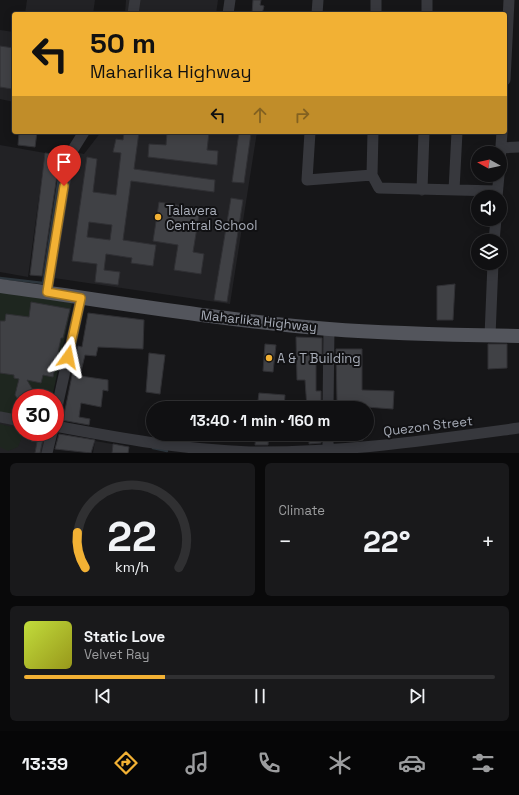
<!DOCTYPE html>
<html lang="en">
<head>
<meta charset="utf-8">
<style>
	body { margin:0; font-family:"Space Grotesk",sans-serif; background:#19191b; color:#f1f3f6; height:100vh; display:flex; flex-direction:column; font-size:15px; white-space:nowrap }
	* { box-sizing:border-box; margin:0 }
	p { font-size:13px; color:#9c9d9f }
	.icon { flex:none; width:22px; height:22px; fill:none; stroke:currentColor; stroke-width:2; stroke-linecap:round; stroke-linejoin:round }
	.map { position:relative; height:453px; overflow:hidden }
	.panel { display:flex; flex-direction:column; gap:10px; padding:10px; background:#09090a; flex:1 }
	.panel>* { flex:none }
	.hud { position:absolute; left:12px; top:12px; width:495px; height:122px; border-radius:4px; box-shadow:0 2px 10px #0003,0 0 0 1px #303032; background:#f2b134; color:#111; overflow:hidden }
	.needle { width:26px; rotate:278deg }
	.buttons { position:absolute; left:471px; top:146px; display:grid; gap:8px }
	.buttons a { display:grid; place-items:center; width:36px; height:36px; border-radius:50%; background:#101012; box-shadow:0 2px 10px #0003,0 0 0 1px #303032; font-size:20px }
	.speed { position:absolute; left:12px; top:389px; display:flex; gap:8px; font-size:20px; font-weight:700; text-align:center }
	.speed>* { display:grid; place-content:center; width:52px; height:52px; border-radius:50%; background:#101012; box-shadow:0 2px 10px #0003,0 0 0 1px #303032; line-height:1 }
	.speed .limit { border:6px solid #d22; background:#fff; color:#111 }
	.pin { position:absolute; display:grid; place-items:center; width:34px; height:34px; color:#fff; margin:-41px -17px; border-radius:50% 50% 50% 0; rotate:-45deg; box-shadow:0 0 4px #0007 }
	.pin .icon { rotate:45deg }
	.me { position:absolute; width:44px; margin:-22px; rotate:12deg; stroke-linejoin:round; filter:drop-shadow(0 0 3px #0008) }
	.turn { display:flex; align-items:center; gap:14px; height:84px; padding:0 12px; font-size:18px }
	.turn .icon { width:52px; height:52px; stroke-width:2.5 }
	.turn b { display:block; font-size:28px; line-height:34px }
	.lanes { display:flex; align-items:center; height:38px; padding:0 12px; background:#0003; justify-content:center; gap:20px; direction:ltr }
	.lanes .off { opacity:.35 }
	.big { font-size:30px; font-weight:700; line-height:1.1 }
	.panel .tile { flex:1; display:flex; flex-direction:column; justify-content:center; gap:6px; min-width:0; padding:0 14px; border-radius:6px; background:#19191b }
	.panel .dial { align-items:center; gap:0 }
	.dial svg { height:104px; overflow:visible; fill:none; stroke:#303032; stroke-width:7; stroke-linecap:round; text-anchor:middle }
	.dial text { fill:#f1f3f6; stroke:none }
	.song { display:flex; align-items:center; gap:12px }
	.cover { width:48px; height:48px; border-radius:6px; background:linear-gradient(135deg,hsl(70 70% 55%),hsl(60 70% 35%)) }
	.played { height:4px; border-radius:2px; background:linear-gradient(90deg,#f2b134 30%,#303032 30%) }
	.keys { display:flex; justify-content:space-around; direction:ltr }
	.heat { display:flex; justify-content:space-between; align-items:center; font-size:22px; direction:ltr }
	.panel .tiles { flex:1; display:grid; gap:10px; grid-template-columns:1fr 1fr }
	.tile:last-child { grid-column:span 2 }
	.trip { position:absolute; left:146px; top:401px; width:228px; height:40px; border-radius:20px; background:#101012; box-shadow:0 2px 10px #0003,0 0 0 1px #303032; font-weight:700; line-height:40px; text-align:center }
	.tab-bar { display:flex; height:64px; justify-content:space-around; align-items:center; background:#060607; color:#9c9d9f }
	.tab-bar .icon { width:28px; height:28px }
	.tab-bar .current { color:#f2b134 }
	.tab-bar b { font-size:18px; color:#f1f3f6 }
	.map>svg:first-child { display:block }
	.built { fill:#222225 }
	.green { fill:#1e261f }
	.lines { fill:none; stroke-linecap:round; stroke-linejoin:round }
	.stream { stroke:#2c353c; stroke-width:2.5 }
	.building { fill:#404145; stroke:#303034; fill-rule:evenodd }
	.minor { stroke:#37383d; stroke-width:11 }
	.major { stroke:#53555c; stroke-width:14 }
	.route-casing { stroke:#9d7322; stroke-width:10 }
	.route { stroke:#f2b134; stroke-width:7 }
	.poi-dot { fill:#f2b134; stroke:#111113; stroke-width:1.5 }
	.labels { text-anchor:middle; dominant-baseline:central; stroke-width:4; stroke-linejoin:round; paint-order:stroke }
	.poi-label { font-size:13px; fill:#a8adb8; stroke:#111113; text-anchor:start }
	.street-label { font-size:13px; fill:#a8adb8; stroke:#111113 }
</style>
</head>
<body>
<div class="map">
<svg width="519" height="453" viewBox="0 0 519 453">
	<rect width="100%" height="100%" fill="#161618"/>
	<path class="built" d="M27,0H95L93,14H25Z
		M126,0H218L216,14H125Z
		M0,30L14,32V102L0,99Z
		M101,132H257L230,304L54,278L74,152L84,154Z
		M0,145L45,153L28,277L0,272Z
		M0,421L21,425V432H48L44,453H0Z
		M95,441L129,447L128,453H93Z"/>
	<path class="green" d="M0,291L72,303L52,398H21V416L0,412Z
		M0,424L21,429V432H24L18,447L8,451L0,447Z"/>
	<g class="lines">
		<path class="stream" d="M0,278L43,283L62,158
			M153,448L167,451"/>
	</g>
	<path class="building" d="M253,0H261L260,5L264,6L262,14H252Z
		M0,46L14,48V75L12,89L0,87Z
		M19,132H37L35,147L18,145Z
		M124,132H139L134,169L215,180L214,192L131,181L123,240L156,245L153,266L131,263L132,258L106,254L104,270L120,272L118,285L95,282L97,264L72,261L87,157L97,159L93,192L116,195L121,153L113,152L116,139L123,140ZM89,222L112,225L110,240L87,237Z
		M167,132H209L207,150L218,151L217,165L148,157L149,144L166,145Z
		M239,132L251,133L244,183L232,182Z
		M45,153L60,155L42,276L30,275Z
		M231,198L243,200L227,302L214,300Z
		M159,202L200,209L193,252L204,254L201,274L174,270L178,245L153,241Z
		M455,284L453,320H437V286Z
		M31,302L70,309L63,338H61L53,377L43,375L41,383L27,380L34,392L33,398H17L15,395L19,379L14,378V375L0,373V321H5L6,314L29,317Z
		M88,313L144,320L143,349L98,347L96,356L85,355L80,376L108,380V391L103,390L101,407L81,403L79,417L90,419L89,425L61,420L64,415L78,346L82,347Z
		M296,337L322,338V361L316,362V391H321V408H307L305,380H297Z
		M265,344L276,345L273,372L263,371Z
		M488,344H507V368L488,369Z
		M336,349H362V390L394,391L393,409L352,406V402H337Z
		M149,353L165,355L160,394L146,392Z
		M259,393L285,395L284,408H257Z
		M32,432L44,434L40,453H35L37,442L31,441Z
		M59,434L95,440L91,453L55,449Z
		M256,434H269L268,445H255Z
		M295,434H321V443L309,444V441H295Z
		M347,434H363V440L347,441Z
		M113,444L129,447L128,453H112Z"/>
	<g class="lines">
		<path class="minor" d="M133,14L135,0
			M228,14L230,0
			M317,14L318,0
			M376,14V0
			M427,14V0
			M505,80L509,0
			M310,132L307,180L372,175L379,188L497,191
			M501,148L519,147
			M500,160L502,132
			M372,175L373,132
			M422,190L424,132
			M454,190L457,132
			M497,197L499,175
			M494,241L496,219
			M47,292L69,156L84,132
			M490,336L493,263
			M328,408L329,329
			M55,416L81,298
			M0,417L21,421
			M55,426C119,438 185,450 250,452C340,453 430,440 519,428
			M47,453L52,432
			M328,453V434"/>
		<path class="major" d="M0,286C110,301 219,320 329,329C392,334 456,335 519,336"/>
	</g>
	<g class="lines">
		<defs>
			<path id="route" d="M64,186L47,292L81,298L68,357"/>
		</defs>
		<use href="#route" class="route-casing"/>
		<use href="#route" class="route"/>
	</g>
	<g class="poi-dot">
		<circle cx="158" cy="217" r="4"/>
		<circle cx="269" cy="358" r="4"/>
	</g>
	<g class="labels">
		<g class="poi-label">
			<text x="166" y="210">Talavera<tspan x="166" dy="15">Central School</tspan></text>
			<text x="277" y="358">A &amp; T Building</text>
		</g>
		<g class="street-label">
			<text transform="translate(259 321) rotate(6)">Maharlika Highway</text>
			<text transform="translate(428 426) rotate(-7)">Quezon Street</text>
		</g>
	</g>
</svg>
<div class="buttons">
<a><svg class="needle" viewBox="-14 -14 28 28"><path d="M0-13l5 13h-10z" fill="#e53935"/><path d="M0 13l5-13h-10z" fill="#9c9d9f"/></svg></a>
<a><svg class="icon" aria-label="sound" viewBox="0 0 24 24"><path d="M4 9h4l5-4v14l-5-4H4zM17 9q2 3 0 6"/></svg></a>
<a><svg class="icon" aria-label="layers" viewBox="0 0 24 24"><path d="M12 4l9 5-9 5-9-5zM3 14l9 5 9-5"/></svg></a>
</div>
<div class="speed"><div class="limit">30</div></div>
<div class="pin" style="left:64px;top:186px;background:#d93025"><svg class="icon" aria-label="arrive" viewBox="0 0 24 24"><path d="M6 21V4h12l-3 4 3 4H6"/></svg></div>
<svg class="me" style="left:68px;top:357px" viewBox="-20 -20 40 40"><path d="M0-17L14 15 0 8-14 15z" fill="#f2b134" stroke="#fff" stroke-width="4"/></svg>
<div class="trip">13:40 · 1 min · 160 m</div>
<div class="hud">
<div class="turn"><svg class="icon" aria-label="left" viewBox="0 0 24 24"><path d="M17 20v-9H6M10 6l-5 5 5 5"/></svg><div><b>50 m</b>Maharlika Highway</div></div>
<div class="lanes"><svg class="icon" aria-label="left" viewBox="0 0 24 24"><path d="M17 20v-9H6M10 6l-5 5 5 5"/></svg><svg class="icon off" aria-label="ahead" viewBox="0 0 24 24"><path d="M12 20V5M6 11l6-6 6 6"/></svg><svg class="icon off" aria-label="right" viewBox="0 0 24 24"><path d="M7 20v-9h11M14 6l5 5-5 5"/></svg></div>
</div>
</div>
<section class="panel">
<div class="tiles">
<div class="tile dial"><svg viewBox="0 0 100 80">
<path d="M14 69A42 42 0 1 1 86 69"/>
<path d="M14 69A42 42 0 0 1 8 42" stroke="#f2b134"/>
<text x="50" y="56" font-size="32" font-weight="700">22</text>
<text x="50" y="72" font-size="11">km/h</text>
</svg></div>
<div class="tile"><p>Climate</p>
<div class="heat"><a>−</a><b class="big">22°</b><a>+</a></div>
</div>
<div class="tile">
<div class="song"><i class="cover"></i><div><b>Static Love</b><p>Velvet Ray</p></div></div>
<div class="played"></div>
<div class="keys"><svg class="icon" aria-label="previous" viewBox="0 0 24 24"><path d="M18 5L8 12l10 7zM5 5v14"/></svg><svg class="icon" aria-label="pause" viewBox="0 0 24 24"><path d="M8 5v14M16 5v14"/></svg><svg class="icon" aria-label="next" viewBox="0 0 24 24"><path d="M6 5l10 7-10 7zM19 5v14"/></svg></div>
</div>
</div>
</section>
<nav class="tab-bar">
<b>13:39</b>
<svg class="icon current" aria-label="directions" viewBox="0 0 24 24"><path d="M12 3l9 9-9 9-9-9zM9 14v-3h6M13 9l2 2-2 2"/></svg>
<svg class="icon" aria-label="music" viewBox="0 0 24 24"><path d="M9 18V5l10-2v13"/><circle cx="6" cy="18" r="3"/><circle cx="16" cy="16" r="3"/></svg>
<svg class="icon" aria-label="phone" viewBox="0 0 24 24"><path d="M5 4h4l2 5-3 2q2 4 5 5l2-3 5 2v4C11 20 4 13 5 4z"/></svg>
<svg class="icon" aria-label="climate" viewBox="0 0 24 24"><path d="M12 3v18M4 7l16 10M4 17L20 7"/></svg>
<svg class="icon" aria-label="car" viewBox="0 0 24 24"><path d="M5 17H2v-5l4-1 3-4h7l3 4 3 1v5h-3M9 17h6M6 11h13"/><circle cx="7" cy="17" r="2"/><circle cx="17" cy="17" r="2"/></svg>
<svg class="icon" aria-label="filters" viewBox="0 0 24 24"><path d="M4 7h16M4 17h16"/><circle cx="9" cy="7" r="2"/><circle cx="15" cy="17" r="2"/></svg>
</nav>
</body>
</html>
